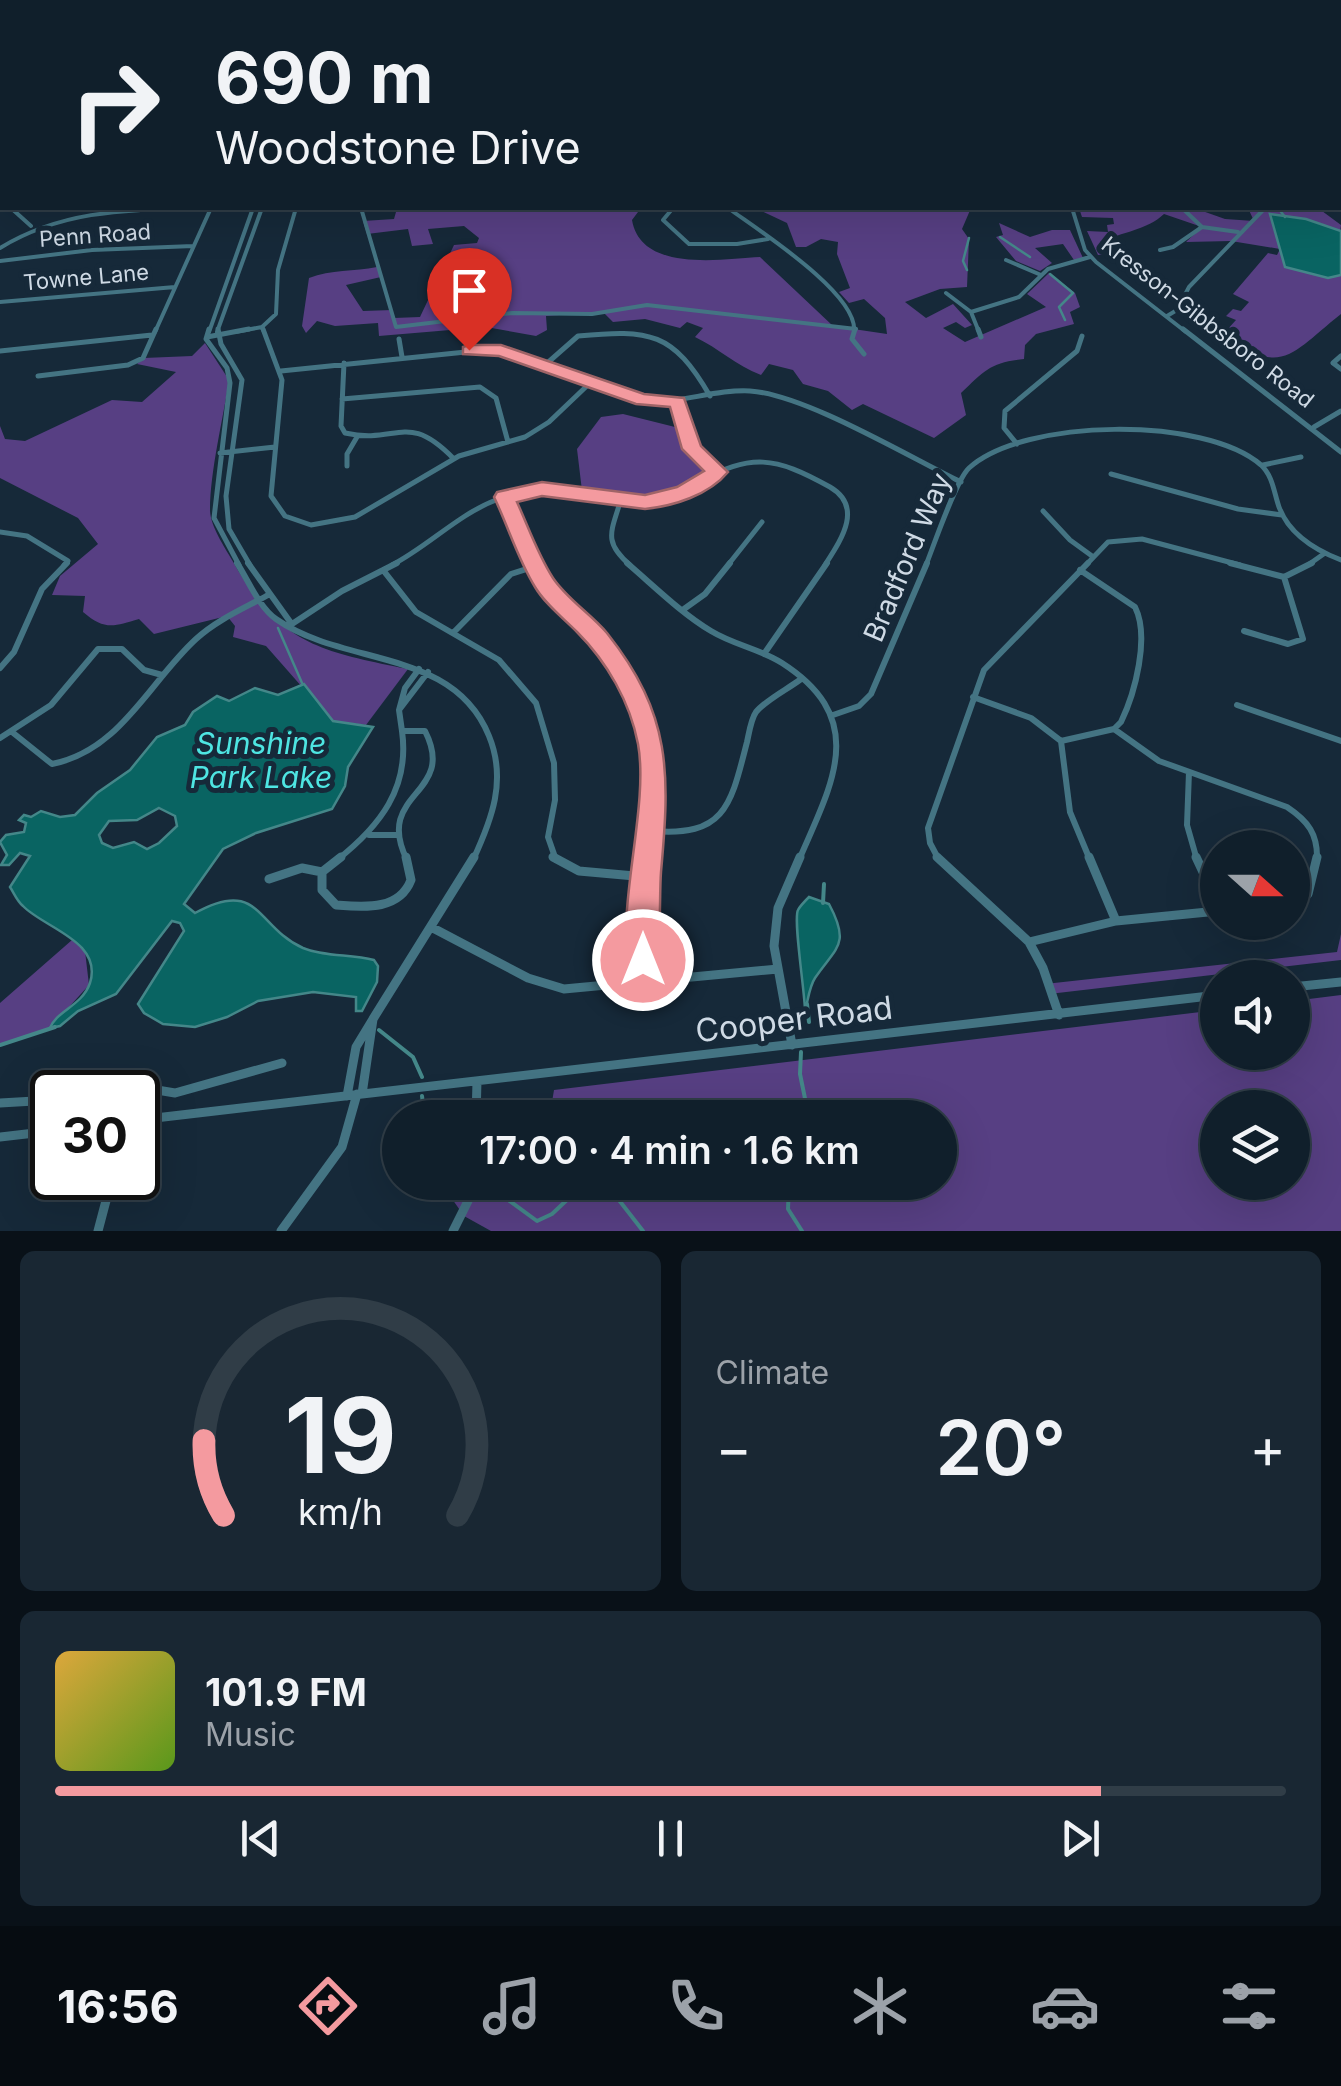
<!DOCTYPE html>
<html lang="en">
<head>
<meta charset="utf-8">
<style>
	body { margin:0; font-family:Inter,sans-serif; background:#192733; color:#f1f3f6; height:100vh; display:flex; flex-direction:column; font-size:38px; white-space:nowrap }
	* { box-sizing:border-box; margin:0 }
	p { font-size:32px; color:#9ca2a9 }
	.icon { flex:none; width:55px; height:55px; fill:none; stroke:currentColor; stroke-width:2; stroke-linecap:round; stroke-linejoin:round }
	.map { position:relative; height:1231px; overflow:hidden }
	.sheet { display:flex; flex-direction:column; gap:20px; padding:20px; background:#091118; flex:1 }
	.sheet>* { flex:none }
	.guide { position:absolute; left:0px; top:0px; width:1342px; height:210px; box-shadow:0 10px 40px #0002,0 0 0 2px #303d47; background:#101f2b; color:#f1f3f6; overflow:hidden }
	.needle { width:65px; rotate:111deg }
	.fabs { position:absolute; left:1200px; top:830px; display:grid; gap:20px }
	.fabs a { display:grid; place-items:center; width:110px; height:110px; border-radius:50%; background:#101f2b; box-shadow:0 10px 40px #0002,0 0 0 2px #303d47; font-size:50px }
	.speed { position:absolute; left:30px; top:1070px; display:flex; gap:20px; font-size:50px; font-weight:700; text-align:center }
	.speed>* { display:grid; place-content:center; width:130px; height:130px; border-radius:50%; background:#101f2b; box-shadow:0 10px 40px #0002,0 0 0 2px #303d47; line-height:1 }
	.speed .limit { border:5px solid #111; border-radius:15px; background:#fff; color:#111 }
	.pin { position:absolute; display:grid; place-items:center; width:85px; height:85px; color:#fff; margin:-102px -42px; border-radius:50% 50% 50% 0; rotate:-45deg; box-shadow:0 0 10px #0007 }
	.pin .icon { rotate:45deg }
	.me { position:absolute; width:110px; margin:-55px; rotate:0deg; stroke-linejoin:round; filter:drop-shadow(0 0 8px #0008) }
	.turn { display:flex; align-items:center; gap:35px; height:210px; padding:0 50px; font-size:45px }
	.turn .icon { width:130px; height:130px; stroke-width:2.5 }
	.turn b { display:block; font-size:70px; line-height:85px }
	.big { font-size:75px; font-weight:600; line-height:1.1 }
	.sheet .card { flex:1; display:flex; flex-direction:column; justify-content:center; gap:15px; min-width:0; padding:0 35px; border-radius:15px; background:#192733 }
	.sheet .dial { align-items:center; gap:0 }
	.dial svg { height:260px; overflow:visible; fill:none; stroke:#303d47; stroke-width:7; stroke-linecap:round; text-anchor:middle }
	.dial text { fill:#f1f3f6; stroke:none }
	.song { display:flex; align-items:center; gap:30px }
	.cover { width:120px; height:120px; border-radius:15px; background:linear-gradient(135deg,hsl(40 70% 55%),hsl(90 70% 35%)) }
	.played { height:10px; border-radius:5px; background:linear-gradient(90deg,#f49a9f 85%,#303d47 85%) }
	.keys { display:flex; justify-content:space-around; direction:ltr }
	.heat { display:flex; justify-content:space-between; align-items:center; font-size:55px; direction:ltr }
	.sheet .tiles { flex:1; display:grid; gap:20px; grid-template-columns:1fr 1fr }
	.card:last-child { grid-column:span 2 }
	.trip { position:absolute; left:382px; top:1100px; width:575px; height:100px; border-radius:50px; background:#101f2b; box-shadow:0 10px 40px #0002,0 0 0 2px #303d47; font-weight:600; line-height:100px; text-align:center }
	.dock { display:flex; height:160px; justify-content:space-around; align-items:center; background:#060c11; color:#9ca2a9 }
	.dock .icon { width:70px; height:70px }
	.dock .active { color:#f49a9f }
	.dock b { font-size:45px; color:#f1f3f6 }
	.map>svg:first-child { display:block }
	.green { fill:#573f83; fill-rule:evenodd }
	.water { fill:#096462; stroke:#448789; stroke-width:2.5; fill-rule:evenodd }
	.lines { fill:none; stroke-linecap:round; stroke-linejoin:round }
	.stream-far1 { stroke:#448789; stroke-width:2.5 }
	.stream { stroke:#448789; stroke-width:4 }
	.minor-far3 { stroke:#447483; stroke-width:4 }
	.minor-far2 { stroke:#447483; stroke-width:5 }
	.minor-far1 { stroke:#447483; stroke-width:6 }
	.minor { stroke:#447483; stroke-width:9 }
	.major { stroke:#56c1e0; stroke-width:5 }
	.route { fill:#f49a9f; stroke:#9f6467; stroke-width:2.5 }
	.labels { text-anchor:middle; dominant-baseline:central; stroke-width:10; stroke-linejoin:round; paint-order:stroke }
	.far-street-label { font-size:22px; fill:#cfdae5; stroke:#162939 }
	.street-label { font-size:28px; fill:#cfdae5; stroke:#162939 }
	.water-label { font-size:30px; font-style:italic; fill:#4ee5e2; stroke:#162939 }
	.near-street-label { font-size:32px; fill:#cfdae5; stroke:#162939 }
</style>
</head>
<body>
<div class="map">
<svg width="1341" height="1231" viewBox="0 0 1341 1231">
	<rect width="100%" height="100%" fill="#162939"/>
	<path class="green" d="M414,208H641L632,220C641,273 722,259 760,257L833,326L887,334L885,318L864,299L849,303L839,292L850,288L837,254L838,242L821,239L806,247H796L787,223L755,208H971L962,229L969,239L967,287L940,289L905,302L926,318L953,304L972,325L965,328L956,322L943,328L965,342L1046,307L1027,294L1049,273L1075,293L1080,307L1070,312L1074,324L1036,334L1025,345L1024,359C991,362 985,370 961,393L966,415L934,438L863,404L852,410L828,391L803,384L793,370L769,364L761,375C735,365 720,349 695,337L703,328L687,322L680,328L645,319L613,322L603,312L546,316L547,330L536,336L486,327L379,336L378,323L335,326L317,321L306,333L302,326L309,278C331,269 354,272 377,267L381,277L346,285L363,311L392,310L394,318L420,317L454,245L477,243L479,238L464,226L428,229L433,244L412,246L408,229L367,234L363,221L394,219L396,212H414Z
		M1079,208H1194L1225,219L1254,221L1248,208H1312L1313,212L1322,211L1341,225L1335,273L1341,275V314C1295,350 1279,382 1226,331L1236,320L1226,316L1233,309L1241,311L1249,302L1233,294L1268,253L1277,255L1280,249L1231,241L1186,242L1202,227L1164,214C1147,230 1122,232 1100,242L1106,254L1098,255L1087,231L1108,232L1107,225L1114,224L1113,218L1082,217Z
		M999,223L1030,237L1052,230H1070L1083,258L1074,260L1063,244L1035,248L1052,263L1040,271L1016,261L996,237L1003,235Z
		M205,343L229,380C223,420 210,471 210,511C211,527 224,546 232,560C279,644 319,651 408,669L366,725L332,721L266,646L233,637L235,626L227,616L154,634L139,619C113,627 104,630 83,612L85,596L52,595L60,576L98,544L78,518L0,478V426L5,439L25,441L112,400L142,402L176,372L137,364L144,358L192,356Z
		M623,414L679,428L706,472L650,504L583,499L577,449L601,417Z
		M1341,934V960L1049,994L1045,984L1337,952Z
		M72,940L85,951L89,985L50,1028L0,1046V1003Z
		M1341,995V1231H491L464,1216L441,1183L940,1182V1118H402V1108L477,1099L529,1106L552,1102L554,1090L1217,1010L1218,1052H1292L1293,1001ZM1218,1108H1292V1182H1218Z"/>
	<path class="water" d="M1270,214L1306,219L1341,231V275L1328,278L1285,267Z
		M304,684L333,721L373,727L348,767L345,786L332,809L256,833L223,849L184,904L195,913C260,877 256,927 303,948C325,957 350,954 374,960L378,966L377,982L362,1011H356V997L313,992L258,1001L227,1017L195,1027L163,1024L144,1013L138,1004L184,931L180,923L172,921L116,994L78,1011L60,1026L50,1028C56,1011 82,1006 90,983C103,941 44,928 23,906C17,901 14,893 10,887L30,856L20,853L9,865H1L7,855L0,842L6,835L24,832L26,823L19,820L24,815L31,817L41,811L60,817L75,815L97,793L130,770L157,737L185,725L193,712L217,696L229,701L255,688L278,695ZM159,808L175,816L177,826L159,843L147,849L134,842L113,848L102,843L99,835L109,821L137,820Z
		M809,897L829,904C851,945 836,947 815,978C809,987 808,1001 805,1011C805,993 793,919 798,910C800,906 806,900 809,897Z"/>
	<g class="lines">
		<path class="stream-far1" d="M1278,208L1285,217
			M1000,237L1030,257
			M967,270L963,261L969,238
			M1050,274L1073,293L1059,307L1065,320
			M278,628L302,683"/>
		<path class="stream" d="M823,903L824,884
			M807,1004L809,1022
			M379,1030L413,1057L422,1077
			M0,1045L55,1027
			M801,1052L800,1074L809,1118
			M422,1096L424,1112L432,1118
			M595,1182L615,1195L643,1231
			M789,1182L788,1209L802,1231
			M488,1185L537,1221L552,1214L586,1182"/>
		<path class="minor-far3" d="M718,0L731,2
			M1180,0L1185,2
			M1215,0L1220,2
			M1333,0H1341
			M1156,2L1172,0
			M1228,2L1244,0
			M1323,2L1327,0
			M11,208L31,226
			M361,208L396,327L512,313L592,314L647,305L856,329
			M673,208L663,220L689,244H737L768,239
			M728,208C758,230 859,294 854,332
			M1072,208L1085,250L1096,262L1186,332
			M1182,208L1202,227
			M1202,227L1238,232
			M0,248C64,209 129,210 202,208
			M1160,250L1173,247L1202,227
			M1006,260L1041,275
			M0,261L92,250L193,246
			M946,293L971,312L979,332
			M0,302L175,287
			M971,312L1019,297L1048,269L1090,257
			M1167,316L1177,310L1189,287L1265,208
			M262,327L264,332
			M155,332L211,208
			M209,332L253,208
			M217,332L262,208
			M235,332L262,327L276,314L278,270L296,208"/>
		<path class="minor-far2" d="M209,329L206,339L227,368L230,383L214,518L239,565
			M218,329L221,344L242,380L226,496L229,529L250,565
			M263,329L282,380L271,496L285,516L311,525L355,517L459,456L525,437L549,422L591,382
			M855,329L852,339L864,354
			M978,329L981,337
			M1183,329L1341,452
			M207,337L249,329
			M399,339L402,357
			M0,351L152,335
			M1341,356L1333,363L1341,369
			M344,363L341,426L345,433C399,445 406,410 454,459
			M545,365L578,336C650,329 673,332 710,396
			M281,371L495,349L651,402C684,402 718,389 750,391C804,394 909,457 961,482
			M38,376L128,365L143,358L156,329
			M342,399L480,387L496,398L508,442
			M678,402L694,453L718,472
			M1314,427L1341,411
			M1017,444L1004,428L1005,411L1077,351L1082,336
			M220,453L275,447
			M1263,465L1301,457
			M347,466V454L357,437
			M1111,474L1238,509L1282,515
			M504,497L536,565
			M621,499C612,531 602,541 630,565
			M1043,511L1070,540L1092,556
			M0,532L27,536L68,561L64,565
			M392,565C427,547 459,514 496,500C552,480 592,505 646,502C663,501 681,491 696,483C752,453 774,456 830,487C864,507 841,540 825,565
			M728,565L762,522
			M926,565C934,545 956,480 969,468C1024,418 1205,416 1261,465C1273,476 1274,493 1279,507C1289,534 1315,550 1341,560
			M1086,565L1108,542L1142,539L1240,565
			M1308,565L1325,553"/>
		<path class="minor-far1" d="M237,563C248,580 259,607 276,619C344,667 453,647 489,736C507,780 492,819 473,860
			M248,563L291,623
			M535,563C550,595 577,613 598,640C656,713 657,771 648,860
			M627,563C654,586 681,613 711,631C734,645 760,649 782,663C871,720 831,785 799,860
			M1230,563L1284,577L1312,563
			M383,570L416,612L499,660L536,703L554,763L555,800L548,837L556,860
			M684,609L705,594L730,563
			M292,624L342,591L397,563
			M1244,631L1288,644L1303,639L1284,577
			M453,633L511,574L536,566
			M764,654L827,563
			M0,668L14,652L42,589L67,563
			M419,669L405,688L399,710L428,672
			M973,697L1031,718L1061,741
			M1237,705L1341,741
			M399,710L402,731
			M833,715L859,706L871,694L927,563
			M1114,729L1159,761L1287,807C1308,821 1318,834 1317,860
			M402,731H425C458,796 373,791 407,860
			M12,732L52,764C120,751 149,682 196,639C218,619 245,608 270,594
			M0,738L51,705L98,649H122L144,670L162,675
			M1061,741L1114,729L1121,722C1135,693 1150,637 1135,607L1080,570
			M1061,741L1070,812L1090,860
			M1189,772L1187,825L1197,860
			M653,831C726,837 731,804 747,742C749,733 751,719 756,712C767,699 788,689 801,679
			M369,835H397
			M337,860C380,826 410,788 402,731
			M939,860L930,843L928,828L984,670L1088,563"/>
		<path class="minor" d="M341,857L322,872V890L336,905C364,907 399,911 411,880L406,857
			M553,857L579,871L646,877
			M937,857L1029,942L1043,968L1059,1015
			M1089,857L1116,921
			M1196,857L1218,904
			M269,879L302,868L322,872
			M1292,902L1308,894L1317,857
			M431,927L528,978L564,989L778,969
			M1029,942L1116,921L1218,911
			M644,982L642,919L648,857
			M1292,987L1341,982
			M373,1019L474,857
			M792,1045L774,946L778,908L800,857
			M76,1092L109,1082L175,1093L282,1063
			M347,1096L356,1047L373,1019L362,1094
			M0,1103L52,1100
			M476,1118L477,1081
			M138,1120L1218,995
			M0,1137L52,1131
			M98,1231L112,1178
			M281,1231L342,1147L357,1094
			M453,1231L468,1201L472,1182"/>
		<path class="major" d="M952,0L958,2"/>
	</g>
	<path class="route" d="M469,345H501L644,394L684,398L701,446L728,472C709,495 674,506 645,509L542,496L517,502C528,526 538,555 553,578C567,599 591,614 607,633C672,715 670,773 661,872C659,898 662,950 653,971L643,975L632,971C612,921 650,809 638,744C630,702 607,662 577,632C563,618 545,604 535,587C518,560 508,526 494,497L497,492L542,482L645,495L677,487L704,471L682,449L670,407L636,404L499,356L463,354V347Z"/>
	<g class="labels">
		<g class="far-street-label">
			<text transform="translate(95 235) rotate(-4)">Penn Road</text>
			<text transform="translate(86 277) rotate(-5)">Towne Lane</text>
			<text transform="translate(1208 322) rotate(38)">Kresson-Gibbsboro Road</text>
		</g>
		<g class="street-label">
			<text transform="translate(907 557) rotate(-67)">Bradford Way</text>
		</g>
		<g class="water-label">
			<text x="261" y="743">Sunshine<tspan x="261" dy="34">Park Lake</tspan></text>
		</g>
		<g class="near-street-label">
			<text transform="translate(794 1019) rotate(-7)">Cooper Road</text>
		</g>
	</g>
</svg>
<div class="fabs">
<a><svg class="needle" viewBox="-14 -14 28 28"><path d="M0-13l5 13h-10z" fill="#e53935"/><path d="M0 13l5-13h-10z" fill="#9ca2a9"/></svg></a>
<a><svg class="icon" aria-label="sound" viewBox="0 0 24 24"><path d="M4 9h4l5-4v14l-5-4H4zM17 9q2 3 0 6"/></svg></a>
<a><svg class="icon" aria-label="layers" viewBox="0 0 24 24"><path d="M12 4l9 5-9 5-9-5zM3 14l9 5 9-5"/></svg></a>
</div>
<div class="speed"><div class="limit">30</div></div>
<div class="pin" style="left:469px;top:350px;background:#d93025"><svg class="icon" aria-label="arrive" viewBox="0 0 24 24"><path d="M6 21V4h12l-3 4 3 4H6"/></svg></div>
<svg class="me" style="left:643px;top:960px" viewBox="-20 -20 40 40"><circle r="17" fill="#f49a9f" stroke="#fff" stroke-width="3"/><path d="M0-11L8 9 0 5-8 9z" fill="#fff"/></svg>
<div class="trip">17:00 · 4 min · 1.6 km</div>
<div class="guide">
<div class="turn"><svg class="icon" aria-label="right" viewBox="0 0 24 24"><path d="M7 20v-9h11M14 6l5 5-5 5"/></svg><div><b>690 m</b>Woodstone Drive</div></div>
</div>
</div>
<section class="sheet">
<div class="tiles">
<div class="card dial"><svg viewBox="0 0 100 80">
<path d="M14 69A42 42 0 1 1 86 69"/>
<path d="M14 69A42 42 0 0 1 8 46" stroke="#f49a9f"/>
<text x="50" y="56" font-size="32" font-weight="700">19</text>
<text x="50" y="72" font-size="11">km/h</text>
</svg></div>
<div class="card"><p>Climate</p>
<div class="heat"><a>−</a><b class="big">20°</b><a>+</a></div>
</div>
<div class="card">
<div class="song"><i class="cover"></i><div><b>101.9 FM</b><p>Music</p></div></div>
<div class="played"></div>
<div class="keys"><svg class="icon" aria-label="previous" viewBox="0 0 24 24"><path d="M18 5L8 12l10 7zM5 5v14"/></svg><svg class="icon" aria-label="pause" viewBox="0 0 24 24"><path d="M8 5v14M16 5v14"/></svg><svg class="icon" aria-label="next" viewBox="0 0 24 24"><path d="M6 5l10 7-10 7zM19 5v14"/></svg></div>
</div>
</div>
</section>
<nav class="dock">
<b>16:56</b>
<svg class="icon active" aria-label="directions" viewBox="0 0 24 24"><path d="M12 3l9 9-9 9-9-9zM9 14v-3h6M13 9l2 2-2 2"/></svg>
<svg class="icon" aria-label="music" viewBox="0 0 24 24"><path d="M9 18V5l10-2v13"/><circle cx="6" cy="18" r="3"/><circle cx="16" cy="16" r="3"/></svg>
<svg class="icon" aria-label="phone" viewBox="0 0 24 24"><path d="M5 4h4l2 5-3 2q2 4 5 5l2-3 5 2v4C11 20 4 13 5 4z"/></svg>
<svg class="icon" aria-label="climate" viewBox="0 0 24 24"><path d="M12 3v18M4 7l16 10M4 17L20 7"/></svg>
<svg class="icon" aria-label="car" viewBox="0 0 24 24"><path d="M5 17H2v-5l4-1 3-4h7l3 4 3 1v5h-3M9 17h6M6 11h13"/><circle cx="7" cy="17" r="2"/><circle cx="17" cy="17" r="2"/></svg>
<svg class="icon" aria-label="filters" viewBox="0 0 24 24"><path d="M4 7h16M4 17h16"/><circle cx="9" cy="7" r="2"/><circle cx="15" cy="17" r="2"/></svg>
</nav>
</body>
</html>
